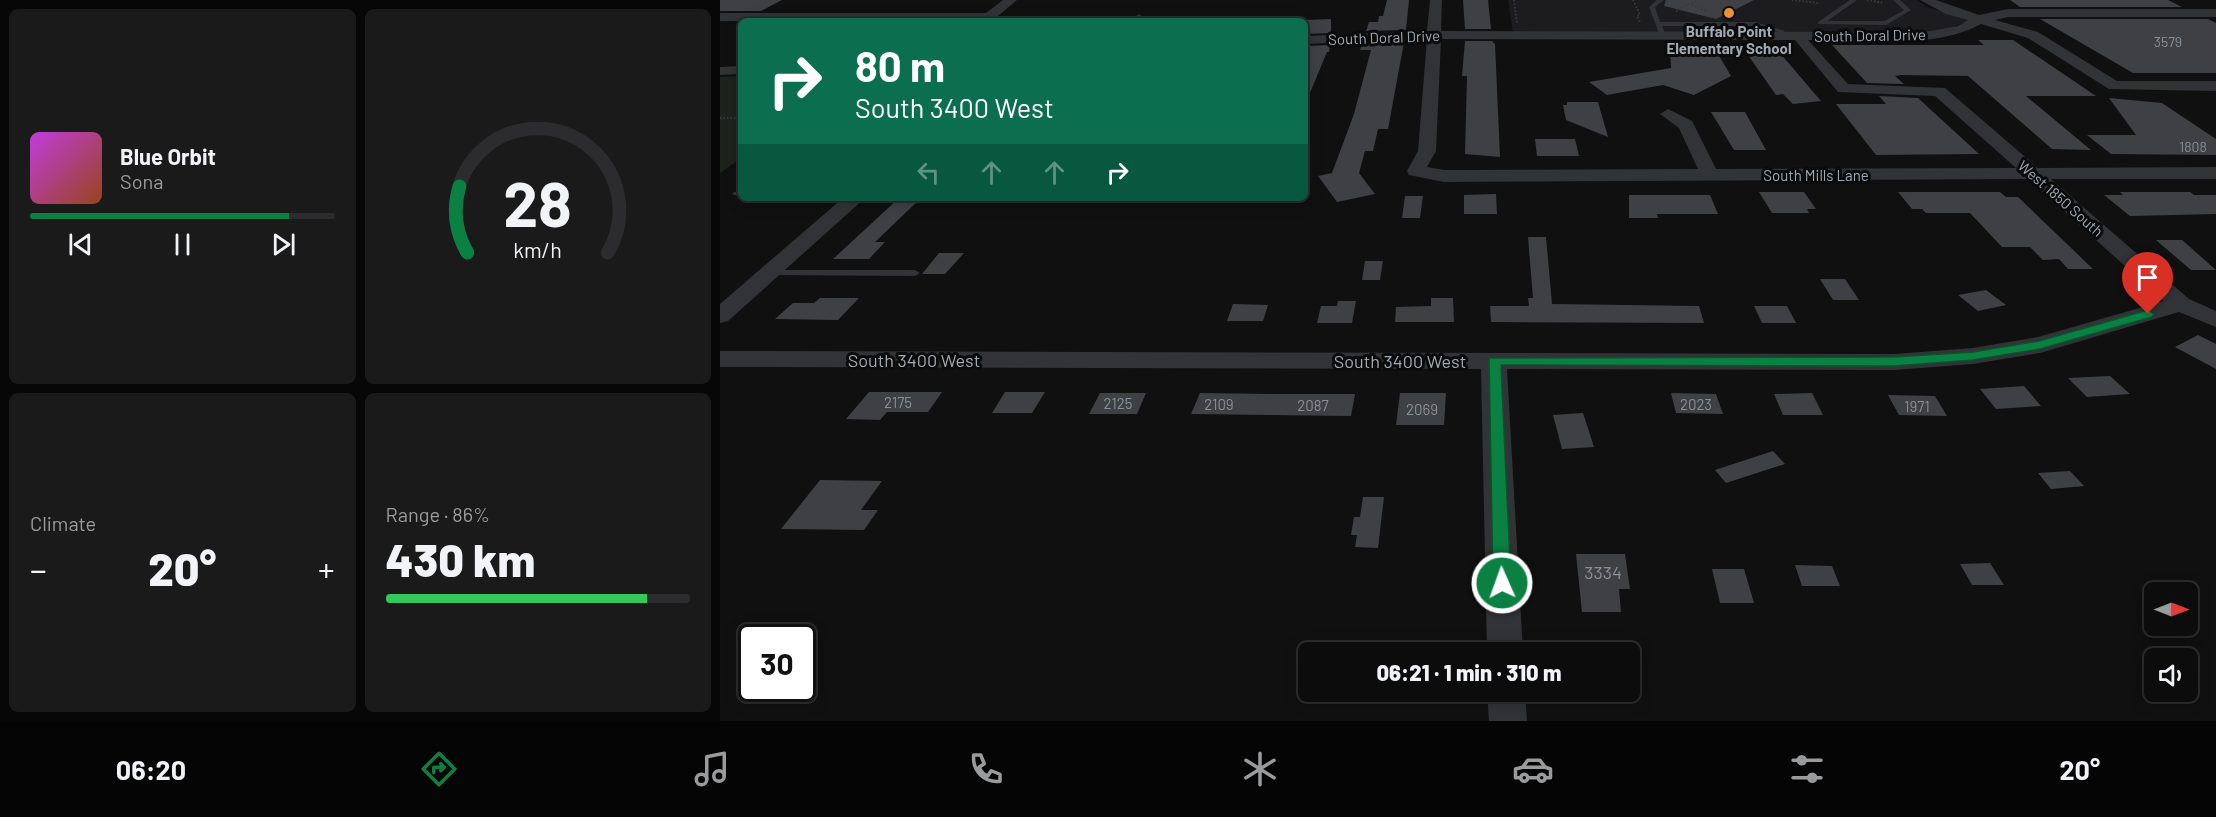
<!DOCTYPE html>
<html lang="en">
<head>
<meta charset="utf-8">
<style>
	body { margin:0; font-family:Barlow,sans-serif; background:#1a1a1b; color:#f1f3f6; height:100vh; display:flex; flex-direction:column; font-size:22px; white-space:nowrap }
	* { box-sizing:border-box; margin:0 }
	p { font-size:20px; color:#9a9b9d }
	.icon { flex:none; width:33px; height:33px; fill:none; stroke:currentColor; stroke-width:2; stroke-linecap:round; stroke-linejoin:round }
	.map { position:relative; flex:1; overflow:hidden }
	.panel { display:flex; flex-direction:column; gap:9px; padding:9px; background:#070707; width:720px }
	.panel>* { flex:none }
	.guide { position:absolute; left:18px; top:18px; width:570px; height:183px; border-radius:9px; box-shadow:0 3px 15px #0003,0 0 0 2px #2c2c2e; background:#0b6e4f; color:#fff; overflow:hidden }
	.needle { width:39px; rotate:90deg }
	.fabs { position:absolute; left:1424px; top:582px; display:grid; gap:12px }
	.fabs a { display:grid; place-items:center; width:54px; height:54px; border-radius:9px; background:#0c0c0d; box-shadow:0 3px 15px #0003,0 0 0 2px #2c2c2e; font-size:30px }
	.speed { position:absolute; left:18px; top:624px; display:flex; gap:12px; font-size:30px; font-weight:700; text-align:center }
	.speed>* { display:grid; place-content:center; width:78px; height:78px; border-radius:50%; background:#0c0c0d; box-shadow:0 3px 15px #0003,0 0 0 2px #2c2c2e; line-height:1 }
	.speed .limit { border:3px solid #111; border-radius:9px; background:#fff; color:#111 }
	.pin { position:absolute; display:grid; place-items:center; width:51px; height:51px; color:#fff; margin:-62px -26px; border-radius:50% 50% 50% 0; rotate:-45deg; box-shadow:0 0 6px #0007 }
	.pin .icon { rotate:45deg }
	.me { position:absolute; width:66px; margin:-33px; rotate:358deg; stroke-linejoin:round; filter:drop-shadow(0 0 4px #0008) }
	.turn { display:flex; align-items:center; gap:21px; height:126px; padding:0 18px; font-size:27px }
	.turn .icon { width:78px; height:78px; stroke-width:2.5 }
	.turn b { display:block; font-size:42px; line-height:51px }
	.lanes { display:flex; align-items:center; height:57px; padding:0 18px; background:#0003; justify-content:center; gap:30px; direction:ltr }
	.lanes .off { opacity:.35 }
	.big { font-size:45px; font-weight:800; line-height:1.1 }
	.panel .card { flex:1; display:flex; flex-direction:column; justify-content:center; gap:9px; min-width:0; padding:0 21px; border-radius:9px; background:#1a1a1b }
	.panel .dial { align-items:center; gap:0 }
	.dial svg { height:156px; overflow:visible; fill:none; stroke:#2c2c2e; stroke-width:7; stroke-linecap:round; text-anchor:middle }
	.dial text { fill:#f1f3f6; stroke:none }
	.song { display:flex; align-items:center; gap:18px }
	.cover { width:72px; height:72px; border-radius:9px; background:linear-gradient(135deg,hsl(290 70% 55%),hsl(20 70% 35%)) }
	.played { height:6px; border-radius:3px; background:linear-gradient(90deg,#0b8043 85%,#2c2c2e 85%) }
	.keys { display:flex; justify-content:space-around; direction:ltr }
	.heat { display:flex; justify-content:space-between; align-items:center; font-size:33px; direction:ltr }
	.charge { height:9px; border-radius:4px; background:linear-gradient(90deg,#34c759 86%,#2c2c2e 0) }
	.panel .tiles { flex:1; display:grid; gap:9px; grid-template-columns:repeat(2,1fr) }
	.trip { position:absolute; left:578px; top:642px; width:342px; height:60px; border-radius:9px; background:#0c0c0d; box-shadow:0 3px 15px #0003,0 0 0 2px #2c2c2e; font-weight:800; line-height:60px; text-align:center }
	.menu { display:flex; height:96px; justify-content:space-around; align-items:center; background:#050505; color:#9a9b9d }
	.menu .icon { width:42px; height:42px }
	.menu .current { color:#0b8043 }
	.menu b { font-size:27px; color:#f1f3f6 }
	main { display:flex; flex:1; min-height:0 }
	.map>svg:first-child { display:block }
	.built { fill:#1c1c1e }
	.green { fill:#1c241d }
	.building { fill:#3f4044 }
	.lines { fill:none; stroke-linecap:round; stroke-linejoin:round }
	.path { stroke:#373a3d; stroke-width:2; stroke-dasharray:1.5 2; stroke-linecap:butt }
	.lane { fill:#313336; fill-rule:evenodd }
	.street { fill:#313336; fill-rule:evenodd }
	.route { fill:#0b8043; stroke:#07532c; stroke-width:1.5 }
	.poi-dot { fill:#eb922e; stroke:#0b0b0c; stroke-width:2 }
	.labels { text-anchor:middle; dominant-baseline:central; stroke-width:6; stroke-linejoin:round; paint-order:stroke }
	.far-number-label { font-size:14px; fill:#888f96 }
	.far-poi-label { font-size:15px; font-weight:bold; fill:#a1a9b2; stroke:#0b0b0c }
	.far-street-label { font-size:15px; fill:#a1a9b2; stroke:#0b0b0c }
	.number-label { font-size:15px; fill:#888f96 }
	.street-label { font-size:18px; fill:#a1a9b2; stroke:#0b0b0c }
	.near-number-label { font-size:18px; fill:#888f96 }
</style>
</head>
<body>
<main>
<section class="panel">
<div class="tiles">
<div class="card">
<div class="song"><i class="cover"></i><div><b>Blue Orbit</b><p>Sona</p></div></div>
<div class="played"></div>
<div class="keys"><svg class="icon" aria-label="previous" viewBox="0 0 24 24"><path d="M18 5L8 12l10 7zM5 5v14"/></svg><svg class="icon" aria-label="pause" viewBox="0 0 24 24"><path d="M8 5v14M16 5v14"/></svg><svg class="icon" aria-label="next" viewBox="0 0 24 24"><path d="M6 5l10 7-10 7zM19 5v14"/></svg></div>
</div>
<div class="card dial"><svg viewBox="0 0 100 80">
<path d="M14 69A42 42 0 1 1 86 69"/>
<path d="M14 69A42 42 0 0 1 10 35" stroke="#0b8043"/>
<text x="50" y="56" font-size="32" font-weight="700">28</text>
<text x="50" y="72" font-size="11">km/h</text>
</svg></div>
<div class="card"><p>Climate</p>
<div class="heat"><a>−</a><b class="big">20°</b><a>+</a></div>
</div>
<div class="card"><p>Range · 86%</p><b class="big">430 km</b><div class="charge"></div></div>
</div>
</section>
<div class="map">
<svg width="1496" height="721" viewBox="0 0 1496 721">
	<rect width="100%" height="100%" fill="#101011"/>
	<path class="built" d="M788,0H1197L1206,7L1250,19L1229,29L1200,34L793,32Z"/>
	<path class="green" d="M21,76V158L0,173V77Z"/>
	<path class="building" d="M0,0H62L41,11H0Z
		M667,0H689L686,30L646,31L649,22H658L659,16H663Z
		M743,0H768L771,29H745Z
		M946,0H1034L996,19L944,6Z
		M1290,0H1448L1462,7H1300Z
		M611,19V33L585,34V20Z
		M1320,19H1488L1496,23V73H1413Z
		M1258,40H1293L1376,96H1306L1371,150L1332,149L1248,76L1181,75L1175,76L1184,84L1147,83L1112,45H1264Z
		M745,41H772L775,44L780,157L745,154L747,76H742Z
		M684,42L668,129H658L653,151H645L639,173L655,194L617,202L598,176L612,173L634,114L651,50H640L642,44Z
		M610,45L609,52H607L585,105V46Z
		M1021,45H1053L1101,101L1073,104L1063,94L1056,95Z
		M950,47H994L1011,76L974,95L943,85L887,95L869,82L951,68Z
		M1159,96L1198,98L1259,154L1156,155L1116,104H1166Z
		M1389,98L1442,103L1496,139V155L1391,154L1367,135H1416Z
		M847,102H878L888,137L846,120L843,105H847Z
		M991,112H1025L1046,150H1014Z
		M815,139H855L859,156H817Z
		M1039,192H1084L1096,209H1087L1089,213H1052Z
		M1178,192H1280L1286,197H1298L1373,269H1348L1339,259L1323,260L1310,247H1282L1250,213H1206L1202,209H1192Z
		M1400,192H1470L1474,195H1496V214L1410,216L1384,195H1403Z
		M776,194L777,214H744V195Z
		M909,195H990L998,214H937L938,218H909Z
		M685,196H703L700,218H682Z
		M179,198H201L155,242H165L149,259H113Z
		M808,237H826L832,304L979,306L984,323L771,322L770,306H809L808,298H813Z
		M1436,240H1462L1496,270H1471Z
		M219,253H244L225,274H202Z
		M645,261H663L660,280H642Z
		M1100,279H1125L1139,300H1113Z
		M1266,290L1286,305L1258,311L1238,295Z
		M100,298H139L118,320L55,319L73,303H94Z
		M711,298H733L734,322H675L676,307L711,306Z
		M618,301H636L632,323H597L601,306H617Z
		M513,304L548,305L543,321H507Z
		M1034,306H1067L1076,323H1042Z
		M1478,335L1496,344V369L1455,347Z
		M1390,376L1410,394L1367,397L1348,378Z
		M1304,386L1321,406L1276,409L1260,389Z
		M149,392H222L208,412H167L160,420L126,419Z
		M285,392H325L312,413H272Z
		M380,393H426L417,414H369Z
		M480,393L555,394H635L631,416L471,414Z
		M680,393H726L724,425H676Z
		M951,393L996,394L1003,414L956,413Z
		M1092,393L1103,415H1063L1054,394Z
		M1168,395L1215,396L1227,416L1179,415Z
		M863,413L874,447L842,449L833,415Z
		M1053,451L1065,464L1006,483L995,470Z
		M1350,471L1364,486L1331,489L1318,473Z
		M100,480L162,481L141,510H158L144,530L61,529Z
		M643,497H664L658,548L635,547L637,535H631L634,517H640Z
		M856,554H905L910,589H899L901,612H862Z
		M1270,563L1284,585H1252L1240,564Z
		M1075,565L1112,566L1120,586H1082Z
		M992,569H1024L1034,603H1000Z"/>
	<g class="lines">
		<path class="path" d="M794,0L797,24
			M913,0L920,15L917,16L920,22
			M1072,0L1099,3
			M1147,0L1164,3
			M968,4L987,11
			M956,11L977,0
			M0,118H21"/>
		<path class="lane" d="M937,0H944L935,7L940,22H1035L1065,31L1062,33L1035,26H942L946,36L943,38L940,36L929,7Z
			M1130,0H1137L1107,21H1165L1184,10L1173,0H1180L1191,10L1166,25L1098,24V22Z
			M21,191V197L12,194L14,192Z
			M49,270H195L200,273L195,276L45,275L44,273Z"/>
		<path class="street" d="M283,0H297L272,21H0V13H266Z
			M710,0H722L721,31L1205,32L1238,26L1248,20L1226,14L1200,0H1216L1259,15L1288,9H1496V17H1288L1275,20L1318,32L1397,81H1496V91L1389,89L1308,38L1261,24C1214,50 1140,40 1088,40L1128,84L1225,88L1318,168L1496,167V179H1331L1469,299L1496,311V327L1459,312L1320,353L1253,364L1174,370L787,369L803,652H767L761,369L0,367V351L1174,354L1253,348L1318,337L1444,301L1308,179L724,182L689,175L687,171L698,151L707,39L585,44V36L707,31ZM721,39L1075,40L1118,92L1215,96L1296,168L996,169L972,121L948,109L940,114L959,128L978,169L724,170L707,167L716,151Z
			M419,14L425,18L423,21H409Z
			M21,66V74L0,75V67Z
			M123,198H145L8,321L0,323V304Z
			M767,692H805L807,721H769Z"/>
	</g>
	<path class="route" d="M1428,310L1434,314L1432,317L1320,349L1253,360L1174,366L781,365L791,583L789,588L782,591L776,588L773,583L769,358L1174,357L1253,352L1319,341Z"/>
	<circle class="poi-dot" cx="1009" cy="13" r="6"/>
	<g class="labels">
		<g class="far-number-label">
			<text x="1448" y="41">3579</text>
			<text x="1473" y="146">1808</text>
		</g>
		<g class="far-poi-label">
			<text x="1009" y="31">Buffalo Point<tspan x="1009" dy="17">Elementary School</tspan></text>
		</g>
		<g class="far-street-label">
			<text transform="translate(1150 35) rotate(-1)">South Doral Drive</text>
			<text transform="translate(664 37) rotate(-2)">South Doral Drive</text>
			<text x="1096" y="175">South Mills Lane</text>
			<text transform="translate(1341 198) rotate(41)">West 1850 South</text>
		</g>
		<g class="number-label">
			<text x="178" y="402">2175</text>
			<text x="398" y="403">2125</text>
			<text x="499" y="404">2109</text>
			<text x="976" y="404">2023</text>
			<text x="593" y="405">2087</text>
			<text x="1197" y="406">1971</text>
			<text x="702" y="409">2069</text>
		</g>
		<g class="street-label">
			<text x="194" y="360">South 3400 West</text>
			<text x="680" y="361">South 3400 West</text>
		</g>
		<g class="near-number-label">
			<text x="883" y="572">3334</text>
		</g>
	</g>
</svg>
<div class="fabs">
<a><svg class="needle" viewBox="-14 -14 28 28"><path d="M0-13l5 13h-10z" fill="#e53935"/><path d="M0 13l5-13h-10z" fill="#9a9b9d"/></svg></a>
<a><svg class="icon" aria-label="sound" viewBox="0 0 24 24"><path d="M4 9h4l5-4v14l-5-4H4zM17 9q2 3 0 6"/></svg></a>
</div>
<div class="speed"><div class="limit">30</div></div>
<div class="pin" style="left:1428px;top:314px;background:#d93025"><svg class="icon" aria-label="arrive" viewBox="0 0 24 24"><path d="M6 21V4h12l-3 4 3 4H6"/></svg></div>
<svg class="me" style="left:782px;top:583px" viewBox="-20 -20 40 40"><circle r="17" fill="#0b8043" stroke="#fff" stroke-width="3"/><path d="M0-11L8 9 0 5-8 9z" fill="#fff"/></svg>
<div class="trip">06:21 · 1 min · 310 m</div>
<div class="guide">
<div class="turn"><svg class="icon" aria-label="right" viewBox="0 0 24 24"><path d="M7 20v-9h11M14 6l5 5-5 5"/></svg><div><b>80 m</b>South 3400 West</div></div>
<div class="lanes"><svg class="icon off" aria-label="left" viewBox="0 0 24 24"><path d="M17 20v-9H6M10 6l-5 5 5 5"/></svg><svg class="icon off" aria-label="ahead" viewBox="0 0 24 24"><path d="M12 20V5M6 11l6-6 6 6"/></svg><svg class="icon off" aria-label="ahead" viewBox="0 0 24 24"><path d="M12 20V5M6 11l6-6 6 6"/></svg><svg class="icon" aria-label="right" viewBox="0 0 24 24"><path d="M7 20v-9h11M14 6l5 5-5 5"/></svg></div>
</div>
</div>
</main>
<nav class="menu">
<b>06:20</b>
<svg class="icon current" aria-label="directions" viewBox="0 0 24 24"><path d="M12 3l9 9-9 9-9-9zM9 14v-3h6M13 9l2 2-2 2"/></svg>
<svg class="icon" aria-label="music" viewBox="0 0 24 24"><path d="M9 18V5l10-2v13"/><circle cx="6" cy="18" r="3"/><circle cx="16" cy="16" r="3"/></svg>
<svg class="icon" aria-label="phone" viewBox="0 0 24 24"><path d="M5 4h4l2 5-3 2q2 4 5 5l2-3 5 2v4C11 20 4 13 5 4z"/></svg>
<svg class="icon" aria-label="climate" viewBox="0 0 24 24"><path d="M12 3v18M4 7l16 10M4 17L20 7"/></svg>
<svg class="icon" aria-label="car" viewBox="0 0 24 24"><path d="M5 17H2v-5l4-1 3-4h7l3 4 3 1v5h-3M9 17h6M6 11h13"/><circle cx="7" cy="17" r="2"/><circle cx="17" cy="17" r="2"/></svg>
<svg class="icon" aria-label="filters" viewBox="0 0 24 24"><path d="M4 7h16M4 17h16"/><circle cx="9" cy="7" r="2"/><circle cx="15" cy="17" r="2"/></svg>
<b>20°</b>
</nav>
</body>
</html>
